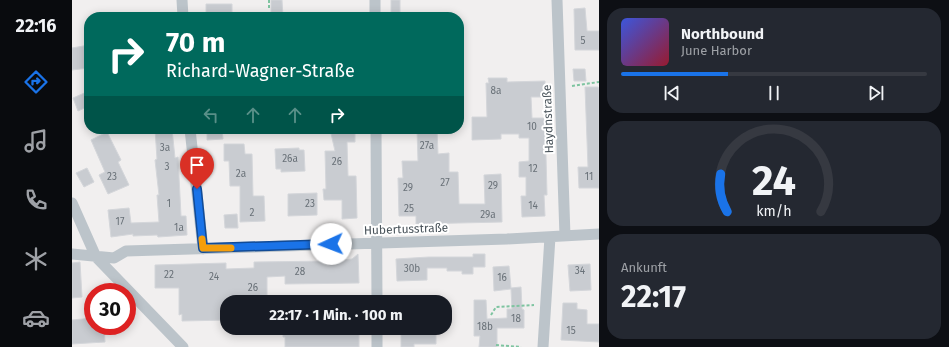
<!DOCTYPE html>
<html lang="de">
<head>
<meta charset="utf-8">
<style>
	body { margin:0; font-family:"Fira Sans",sans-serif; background:#242831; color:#f1f3f6; height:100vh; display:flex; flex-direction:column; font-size:15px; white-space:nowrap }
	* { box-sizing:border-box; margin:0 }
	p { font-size:13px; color:#9ea1a6 }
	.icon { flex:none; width:22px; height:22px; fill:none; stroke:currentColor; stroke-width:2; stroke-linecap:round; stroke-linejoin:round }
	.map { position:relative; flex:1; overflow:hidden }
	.details { display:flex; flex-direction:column; gap:8px; padding:8px; background:#0d0f14; width:350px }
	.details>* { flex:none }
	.banner { position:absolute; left:12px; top:12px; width:380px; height:122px; border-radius:16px; box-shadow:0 2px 10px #0003; background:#00695c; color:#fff; overflow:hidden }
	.speed { position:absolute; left:12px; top:283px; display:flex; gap:8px; font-size:20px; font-weight:700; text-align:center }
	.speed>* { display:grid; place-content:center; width:52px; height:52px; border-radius:50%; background:#171b24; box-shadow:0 2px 10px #0003; line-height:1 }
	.speed .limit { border:6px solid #d22; background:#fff; color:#111 }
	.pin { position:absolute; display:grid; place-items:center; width:34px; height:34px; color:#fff; margin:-41px -17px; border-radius:50% 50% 50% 0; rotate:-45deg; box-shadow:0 0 4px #0007 }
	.pin .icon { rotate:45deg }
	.me { position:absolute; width:44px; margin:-22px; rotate:268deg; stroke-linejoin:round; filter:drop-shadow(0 0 3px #0008) }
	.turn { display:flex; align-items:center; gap:14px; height:84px; padding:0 16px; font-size:18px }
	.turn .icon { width:52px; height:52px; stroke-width:2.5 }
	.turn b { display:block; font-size:28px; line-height:34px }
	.lanes { display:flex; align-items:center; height:38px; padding:0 16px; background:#0003; justify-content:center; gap:20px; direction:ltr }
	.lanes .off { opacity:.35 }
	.big { font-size:30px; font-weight:700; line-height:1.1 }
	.details .card { flex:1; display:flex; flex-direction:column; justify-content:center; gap:6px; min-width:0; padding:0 14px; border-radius:16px; background:#242831 }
	.details .dial { align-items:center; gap:0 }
	.dial svg { height:104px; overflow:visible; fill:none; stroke:#363941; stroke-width:7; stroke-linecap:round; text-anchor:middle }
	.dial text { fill:#f1f3f6; stroke:none }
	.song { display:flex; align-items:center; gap:12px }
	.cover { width:48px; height:48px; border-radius:6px; background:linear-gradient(135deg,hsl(230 70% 55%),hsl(350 70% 35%)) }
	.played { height:4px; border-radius:2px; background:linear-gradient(90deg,#1a73e8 35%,#363941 35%) }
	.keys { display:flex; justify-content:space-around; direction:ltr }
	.trip { position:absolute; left:148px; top:295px; width:232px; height:40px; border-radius:16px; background:#171b24; box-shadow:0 2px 10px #0003; font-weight:700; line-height:40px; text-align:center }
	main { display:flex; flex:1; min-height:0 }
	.menu { display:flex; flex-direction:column; width:72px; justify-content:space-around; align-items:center; background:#090b0e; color:#9ea1a6 }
	.menu .icon { width:28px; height:28px }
	.menu .active { color:#1a73e8 }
	.menu b { font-size:18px; color:#f1f3f6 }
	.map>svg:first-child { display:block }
	.building { fill:#c9ccd1; stroke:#d4d6da }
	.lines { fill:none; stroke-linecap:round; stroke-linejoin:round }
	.path { stroke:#7ec4a0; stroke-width:2; stroke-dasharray:3 2; stroke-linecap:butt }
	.minor { stroke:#bcc4ca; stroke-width:11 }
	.route-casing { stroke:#114b97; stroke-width:10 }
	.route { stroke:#1a73e8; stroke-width:7 }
	.slow { stroke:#f59e0b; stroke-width:7 }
	.labels { text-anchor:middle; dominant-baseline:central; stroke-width:4; stroke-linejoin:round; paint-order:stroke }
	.number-label { font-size:10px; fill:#697178 }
	.street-label { font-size:12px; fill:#49535a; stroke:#fff }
</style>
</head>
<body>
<main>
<nav class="menu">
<b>22:16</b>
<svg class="icon active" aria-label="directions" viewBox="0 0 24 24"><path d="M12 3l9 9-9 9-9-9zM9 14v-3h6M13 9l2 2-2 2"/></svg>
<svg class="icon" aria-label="music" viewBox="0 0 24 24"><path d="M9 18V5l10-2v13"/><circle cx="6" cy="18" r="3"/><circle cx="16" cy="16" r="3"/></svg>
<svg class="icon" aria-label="phone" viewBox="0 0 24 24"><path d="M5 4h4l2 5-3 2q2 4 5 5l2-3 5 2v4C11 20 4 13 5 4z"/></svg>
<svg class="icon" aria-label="climate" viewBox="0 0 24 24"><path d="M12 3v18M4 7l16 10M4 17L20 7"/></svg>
<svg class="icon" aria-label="car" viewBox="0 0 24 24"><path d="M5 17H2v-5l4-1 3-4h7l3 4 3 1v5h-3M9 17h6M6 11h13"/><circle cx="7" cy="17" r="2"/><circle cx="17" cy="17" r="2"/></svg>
</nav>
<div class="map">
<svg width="527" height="347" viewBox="0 0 527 347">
	<rect width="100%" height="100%" fill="#f1efef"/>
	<path class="building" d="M199,0H210L211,17H199Z
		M319,0H328V17H319Z
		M134,4H160V17H134Z
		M513,8L515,31H527V50H503L502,9Z
		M17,45V68L0,70V48Z
		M501,69H513L514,81H502Z
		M416,78H435V82L473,81V97H459L460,118H473L475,195H472L473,216L450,217L449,196H454V177H447V162L457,161V138H447V134H429V139L400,140V117H415L414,83H417Z
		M513,87H526L527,89V188H507L506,167H516Z
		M17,91V106L6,111L1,98Z
		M83,129H100L103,158L106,157L109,216H114L115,235L86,237L85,235L61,236V234L39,237L36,210L57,208L59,223L87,222L85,195H87L83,160L85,159Z
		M135,129H150L151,139L135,140Z
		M258,129H283V142H275L276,176H284L285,218L270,219V200H252L251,189H254L253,151H263Z
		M345,129H365L366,154L377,153V172H386L387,204H413L412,175L429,174L430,222L344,224V216H327L326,178H331L330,161H346Z
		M35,132L49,160L46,162L57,185L36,194L27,175L33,172L19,140Z
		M152,144H172L173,154H180L181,196H192L193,221L168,222V186H158L157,161H152Z
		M227,148V150H232L233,171L209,172V169H204L203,149Z
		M15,168L22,182L12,187L4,173Z
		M245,193V215L216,216V194Z
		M165,214L166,228H153L152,215Z
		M286,254L287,283L213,284V276L195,277V295L155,297V320L110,321V314L107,315V288H83V265L154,263V269L182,268V262L259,261L280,259Z
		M401,254H413V267H401V274H390V271H375V268H355V280L325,281L324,259L357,257H401Z
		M8,262L10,297L0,298V263Z
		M518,264L519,290L498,291L496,265Z
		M437,266L439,288L449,287L450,309L452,310V328H425V347H407L408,336H402V300H414L415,319L435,318V309H440L439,289L422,291L421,267Z
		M491,303H505V309L515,310V324H527V342L489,340Z
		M21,318V326H32L33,342L0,344V320Z
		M211,328H287V347H213V337H211Z
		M329,328H364V344H342V347H329Z"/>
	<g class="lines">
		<path class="path" d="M197,0V8
			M500,86L527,82
			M419,315L424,307L462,305
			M424,345L449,347"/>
		<path class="minor" d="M110,0L111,17
			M303,0V17
			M485,0L493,236
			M118,129L131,249
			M304,129L305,302
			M0,203L24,257L111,347
			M0,254L42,258L54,251L435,239L527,234
			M305,328V347
			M471,347L478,237"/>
	</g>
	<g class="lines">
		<defs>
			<path id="route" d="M125,189L131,248L259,244"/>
		</defs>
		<use href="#route" class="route-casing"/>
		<use href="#route" class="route"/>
		<path class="slow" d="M130,239L131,248H159"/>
	</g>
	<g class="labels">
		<g class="number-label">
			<text x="511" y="41">5</text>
			<text x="424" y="91">8a</text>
			<text x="460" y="127">10</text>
			<text x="355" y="146">27a</text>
			<text x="93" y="148">3a</text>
			<text x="218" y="159">26a</text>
			<text x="265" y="162">26</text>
			<text x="95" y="167">3</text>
			<text x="461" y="169">12</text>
			<text x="169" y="174">2a</text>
			<text x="40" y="177">23</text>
			<text x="517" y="177">11</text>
			<text x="373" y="183">27</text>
			<text x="421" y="186">29</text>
			<text x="336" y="188">29</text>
			<text x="97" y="204">1</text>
			<text x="238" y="204">23</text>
			<text x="461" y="206">14</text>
			<text x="337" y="209">25</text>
			<text x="180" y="213">2</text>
			<text x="416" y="215">29a</text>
			<text x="48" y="222">17</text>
			<text x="107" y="228">1a</text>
			<text x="340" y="269">30b</text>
			<text x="508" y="271">34</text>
			<text x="228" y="272">28</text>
			<text x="97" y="275">22</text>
			<text x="142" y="277">24</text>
			<text x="430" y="278">16</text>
			<text x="181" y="288">26</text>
			<text x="444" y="319">18</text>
			<text x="413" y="327">18b</text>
			<text x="499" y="331">15</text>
		</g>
		<g class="street-label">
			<text transform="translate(476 119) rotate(-92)">Haydnstraße</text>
			<text transform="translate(334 229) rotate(-2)">Hubertusstraße</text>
		</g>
	</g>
</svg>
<div class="speed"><div class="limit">30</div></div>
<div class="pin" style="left:125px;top:189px;background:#d93025"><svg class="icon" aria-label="arrive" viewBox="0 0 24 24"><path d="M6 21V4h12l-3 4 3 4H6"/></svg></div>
<svg class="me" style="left:259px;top:244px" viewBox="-20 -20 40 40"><circle r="19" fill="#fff"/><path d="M0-13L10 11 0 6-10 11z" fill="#1a73e8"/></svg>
<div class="trip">22:17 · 1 Min. · 100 m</div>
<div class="banner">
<div class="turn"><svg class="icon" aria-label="right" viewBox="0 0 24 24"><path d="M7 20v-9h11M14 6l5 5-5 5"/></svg><div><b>70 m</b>Richard-Wagner-Straße</div></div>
<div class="lanes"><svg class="icon off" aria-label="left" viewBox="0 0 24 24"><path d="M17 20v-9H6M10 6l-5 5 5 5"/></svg><svg class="icon off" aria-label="ahead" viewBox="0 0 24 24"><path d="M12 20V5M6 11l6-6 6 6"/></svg><svg class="icon off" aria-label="ahead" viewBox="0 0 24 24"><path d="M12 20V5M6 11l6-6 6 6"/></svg><svg class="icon" aria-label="right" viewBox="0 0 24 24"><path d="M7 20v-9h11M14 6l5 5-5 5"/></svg></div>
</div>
</div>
<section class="details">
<div class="card">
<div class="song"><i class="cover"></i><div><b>Northbound</b><p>June Harbor</p></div></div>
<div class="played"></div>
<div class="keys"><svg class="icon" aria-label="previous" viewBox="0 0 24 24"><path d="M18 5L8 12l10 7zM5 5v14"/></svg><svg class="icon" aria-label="pause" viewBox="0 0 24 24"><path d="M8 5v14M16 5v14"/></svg><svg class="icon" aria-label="next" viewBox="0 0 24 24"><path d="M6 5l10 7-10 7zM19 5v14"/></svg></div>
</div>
<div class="card dial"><svg viewBox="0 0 100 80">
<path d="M14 69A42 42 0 1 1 86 69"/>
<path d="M14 69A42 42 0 0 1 9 40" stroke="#1a73e8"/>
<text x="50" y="56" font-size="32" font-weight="700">24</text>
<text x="50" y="72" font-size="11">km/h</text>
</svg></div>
<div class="card"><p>Ankunft</p><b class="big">22:17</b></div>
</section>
</main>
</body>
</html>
